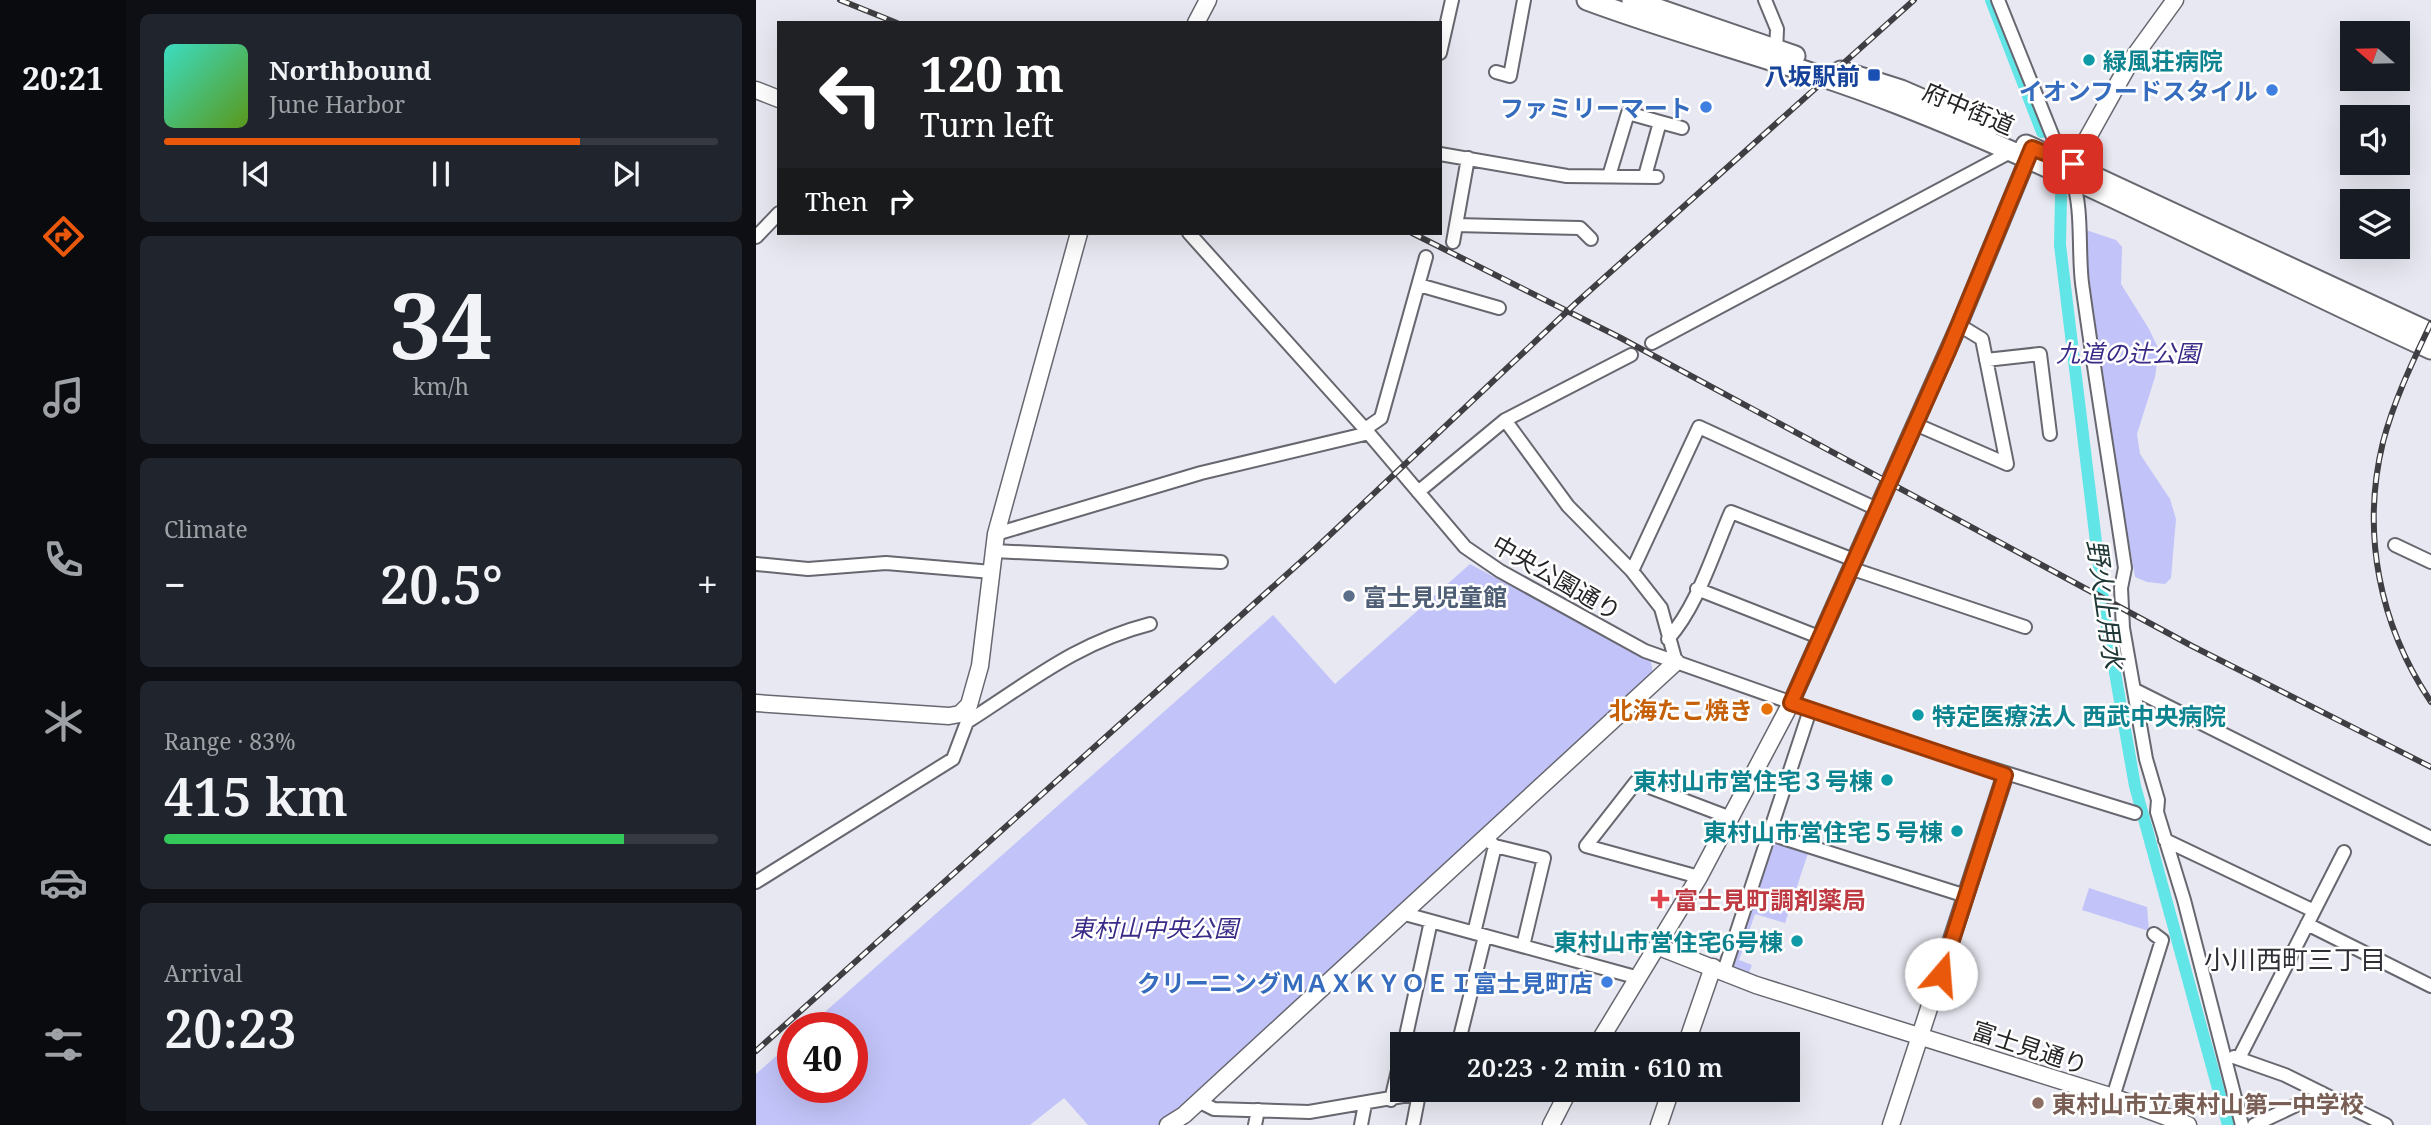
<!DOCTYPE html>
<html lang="en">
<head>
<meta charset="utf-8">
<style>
	body { margin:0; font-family:"Noto Serif","Noto Sans JP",serif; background:#20242c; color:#f1f3f6; height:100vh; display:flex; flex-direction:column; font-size:26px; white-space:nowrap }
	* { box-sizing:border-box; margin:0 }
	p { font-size:23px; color:#9ea1a6 }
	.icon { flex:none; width:38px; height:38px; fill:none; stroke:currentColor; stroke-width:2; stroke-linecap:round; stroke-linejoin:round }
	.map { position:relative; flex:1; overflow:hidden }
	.panel { display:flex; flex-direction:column; gap:14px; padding:14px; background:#0d0f14; width:630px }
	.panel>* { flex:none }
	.banner { position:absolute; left:21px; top:21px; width:665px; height:214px; border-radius:0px; box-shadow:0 7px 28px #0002; background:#202124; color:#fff; overflow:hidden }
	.needle { width:46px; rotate:290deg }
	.buttons { position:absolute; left:1584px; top:21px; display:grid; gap:14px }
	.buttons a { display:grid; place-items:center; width:70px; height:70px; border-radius:0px; background:#171b24; box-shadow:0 7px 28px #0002; font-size:35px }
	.speed { position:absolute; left:21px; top:1012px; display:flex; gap:14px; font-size:35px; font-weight:700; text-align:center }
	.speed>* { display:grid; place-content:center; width:91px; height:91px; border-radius:50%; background:#171b24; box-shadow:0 7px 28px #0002; line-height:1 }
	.speed .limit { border:10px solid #d22; background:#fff; color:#111 }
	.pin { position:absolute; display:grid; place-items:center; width:60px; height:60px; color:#fff; margin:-30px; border-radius:14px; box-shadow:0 4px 10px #0006 }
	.me { position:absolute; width:77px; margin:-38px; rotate:18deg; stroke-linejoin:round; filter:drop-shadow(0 0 5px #0008) }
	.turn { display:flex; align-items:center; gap:24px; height:147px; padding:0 28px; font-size:32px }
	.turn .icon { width:91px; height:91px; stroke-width:2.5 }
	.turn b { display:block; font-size:49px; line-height:60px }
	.then { display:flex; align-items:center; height:66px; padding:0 28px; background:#0003; gap:14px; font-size:26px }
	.big { font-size:52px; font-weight:600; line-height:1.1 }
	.panel .widget { flex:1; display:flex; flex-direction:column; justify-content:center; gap:10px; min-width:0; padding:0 24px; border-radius:10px; background:#20242c }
	.panel .dial { align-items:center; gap:0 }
	.dial b { font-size:91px; line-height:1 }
	.song { display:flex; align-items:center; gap:21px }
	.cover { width:84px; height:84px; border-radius:10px; background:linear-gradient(135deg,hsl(170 70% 55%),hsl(90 70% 35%)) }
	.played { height:7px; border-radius:4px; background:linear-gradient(90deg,#ea580c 75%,#363941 75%) }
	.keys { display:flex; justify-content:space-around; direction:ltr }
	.heat { display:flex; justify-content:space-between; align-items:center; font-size:38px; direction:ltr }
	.charge { height:10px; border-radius:5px; background:linear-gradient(90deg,#34c759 83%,#363941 0) }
	.trip { position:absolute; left:634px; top:1032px; width:410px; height:70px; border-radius:0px; background:#171b24; box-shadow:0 7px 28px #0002; font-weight:600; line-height:70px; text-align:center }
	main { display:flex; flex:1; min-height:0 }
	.menu { display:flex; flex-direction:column; width:126px; justify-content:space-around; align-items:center; background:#090b0e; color:#9ea1a6 }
	.menu .icon { width:49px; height:49px }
	.menu .current { color:#ea580c }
	.menu b { font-size:32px; color:#f1f3f6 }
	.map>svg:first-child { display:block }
	.green { fill:#c2c3f8 }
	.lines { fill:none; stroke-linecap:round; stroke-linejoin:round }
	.canal { stroke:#61e5e6; stroke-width:12 }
	.street-casing { stroke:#676770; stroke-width:16 }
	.secondary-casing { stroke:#676770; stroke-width:19 }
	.primary-casing { stroke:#676770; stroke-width:23 }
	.street { stroke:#fff; stroke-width:12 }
	.secondary { stroke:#fff; stroke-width:16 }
	.primary { stroke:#fff; stroke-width:19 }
	.rail-casing { stroke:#3f3f43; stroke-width:6 }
	.rail { stroke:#fff; stroke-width:3.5; stroke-dasharray:10; stroke-linecap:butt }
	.route-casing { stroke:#983908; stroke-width:18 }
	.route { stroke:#ea580c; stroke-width:12 }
	.culture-dot { fill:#0f9aa8; stroke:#fff; stroke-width:2.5 }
	.transit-dot { fill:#1a4fb4; stroke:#fff; stroke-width:2.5 }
	.shop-dot { fill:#3f7fe0; stroke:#fff; stroke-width:2.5 }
	.service-dot { fill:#5c6f8a; stroke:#fff; stroke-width:2.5 }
	.food-dot { fill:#e8710a; stroke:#fff; stroke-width:2.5 }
	.health-dot { fill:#e0444e; stroke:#fff; stroke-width:2.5 }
	.education-dot { fill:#8d6e63; stroke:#fff; stroke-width:2.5 }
	.labels { text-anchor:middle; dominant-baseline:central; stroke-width:5; stroke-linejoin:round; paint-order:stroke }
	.culture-label { font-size:24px; font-weight:bold; fill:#0d838f; stroke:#fff; text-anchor:end }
	.transit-label { font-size:24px; font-weight:bold; fill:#164399; stroke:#fff; text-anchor:end }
	.shop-label { font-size:24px; font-weight:bold; fill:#366cbe; stroke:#fff; text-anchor:end }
	.street-label { font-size:24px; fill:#252528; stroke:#fff }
	.park-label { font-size:24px; font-style:italic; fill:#392b87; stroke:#fff }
	.service-label { font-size:24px; font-weight:bold; fill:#4e5e75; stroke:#fff; text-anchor:start }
	.food-label { font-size:24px; font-weight:bold; fill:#c56008; stroke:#fff; text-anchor:end }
	.health-label { font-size:24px; font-weight:bold; fill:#be3a42; stroke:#fff; text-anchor:start }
	.education-label { font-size:24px; font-weight:bold; fill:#785e54; stroke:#fff; text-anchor:start }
	.water-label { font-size:26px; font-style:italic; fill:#223939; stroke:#fff }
	.neighbourhood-label { font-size:26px; fill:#2f3037; stroke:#fff }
</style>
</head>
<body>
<main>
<nav class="menu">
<b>20:21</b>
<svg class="icon current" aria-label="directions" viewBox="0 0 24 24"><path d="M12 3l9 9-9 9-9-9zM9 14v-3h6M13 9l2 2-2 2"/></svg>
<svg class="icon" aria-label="music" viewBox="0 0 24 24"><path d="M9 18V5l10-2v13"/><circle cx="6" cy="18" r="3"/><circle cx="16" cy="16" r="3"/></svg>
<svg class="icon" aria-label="phone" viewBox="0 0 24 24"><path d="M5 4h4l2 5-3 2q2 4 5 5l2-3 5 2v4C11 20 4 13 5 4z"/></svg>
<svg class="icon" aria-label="climate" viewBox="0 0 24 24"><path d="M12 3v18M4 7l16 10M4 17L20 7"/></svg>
<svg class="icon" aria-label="car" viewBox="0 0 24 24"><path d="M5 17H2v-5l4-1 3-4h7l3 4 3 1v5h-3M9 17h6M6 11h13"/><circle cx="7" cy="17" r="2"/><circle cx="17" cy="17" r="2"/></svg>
<svg class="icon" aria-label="filters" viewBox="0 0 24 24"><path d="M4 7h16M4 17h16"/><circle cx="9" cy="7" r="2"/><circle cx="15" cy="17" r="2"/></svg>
</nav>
<section class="panel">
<div class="widget">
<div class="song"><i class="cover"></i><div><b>Northbound</b><p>June Harbor</p></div></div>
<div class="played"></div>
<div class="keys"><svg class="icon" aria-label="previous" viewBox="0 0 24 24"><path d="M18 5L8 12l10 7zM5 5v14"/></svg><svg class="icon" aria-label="pause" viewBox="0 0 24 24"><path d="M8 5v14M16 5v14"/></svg><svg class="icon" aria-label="next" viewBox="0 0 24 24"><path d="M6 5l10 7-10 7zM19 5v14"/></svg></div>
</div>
<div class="widget dial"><b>34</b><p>km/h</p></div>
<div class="widget"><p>Climate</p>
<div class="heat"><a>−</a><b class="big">20.5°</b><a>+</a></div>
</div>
<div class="widget"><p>Range · 83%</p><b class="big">415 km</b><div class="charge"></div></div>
<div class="widget"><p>Arrival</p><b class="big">20:23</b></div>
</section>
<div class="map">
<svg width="1675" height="1125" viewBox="0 0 1675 1125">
	<rect width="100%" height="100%" fill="#e8e8f2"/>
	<path class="green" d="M1327,229L1360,240L1366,247L1365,284L1393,329L1403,350L1399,377L1381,434L1384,454L1414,499L1420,519L1415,578L1409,584L1391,582L1379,577L1353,430Z
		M714,564L895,661L897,675L418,1117L404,1125H332L308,1098L274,1125H0V1074L37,1041V1087H96V1027H52L517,615L579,684Z
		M1014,834L1054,847L1029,923L999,914L983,960L996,965L990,981L971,974Z
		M1333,888L1391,907L1393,931L1326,910Z"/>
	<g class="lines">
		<path class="canal" d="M1235,0L1286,132
			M1305,196L1304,245L1349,616L1379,786L1472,1125"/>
		<defs>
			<path id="street" d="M1009,0L1021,29L1020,53
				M1242,0L1307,162
				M684,53L696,0
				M740,72L754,76L768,0
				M904,122L926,128
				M684,154L811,176L901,177
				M853,176L872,113L904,122L889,176
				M1316,178C1327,208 1322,250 1326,283C1339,378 1355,473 1369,568L1365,588L1367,628L1390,759L1402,800L1401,812L1428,900L1486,1125
				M700,225L824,228L835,239
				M433,233L609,429L709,547L744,571L889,651L1127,735L1379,813
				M0,237L23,213
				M697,242L712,158
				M663,285L743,308
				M896,343L1260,149
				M1230,360L1284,354L1294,434
				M749,420L875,355
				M1159,424L1251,464L1226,339L1203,325
				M609,429L625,418L670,257
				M662,492L749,420L812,506L876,571L905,608L920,662
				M240,534L445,473L613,433
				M1639,545L1675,562
				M238,551L465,562
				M0,564L52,569L130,563L236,572
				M1094,568L1269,627
				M876,571L943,427L1121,509
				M941,589L1063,637
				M912,639C942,605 957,553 975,512L1098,560
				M1379,690L1675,838
				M211,722C274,682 320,643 394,624
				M1014,834L1210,896
				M730,839L739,846L788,858L767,946
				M1409,840L1558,911
				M943,877L830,846L880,782L975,818
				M0,882L197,759L211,722L207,711
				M649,914L883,978
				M1551,924L1675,986
				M718,933L739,846
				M968,971L1054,710
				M648,1045L675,921
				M702,1045L729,936
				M1478,1057L1529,1075L1630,1125
				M1483,1058L1588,852
				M1357,1097L1406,940L1398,934
				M635,1100L646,1053
				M442,1101L458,1109L553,1112L682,1090
				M499,1125L502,1110
				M605,1125L609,1104
				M657,1125L663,1094
				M1498,1125L1566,1093"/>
			<path id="secondary" d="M440,23L452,0
				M0,90L23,99
				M1316,178L1317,164L1374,62L1419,0
				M0,703L193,716L204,714L213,705L224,666L240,534L323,233
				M903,947L1000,985L1357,1097L1432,1125
				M841,1045L943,877L1035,703L1203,325L1276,148
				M930,1045L957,967
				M412,1125L428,1115L920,662
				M795,1125L813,1090
				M903,1125L915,1090
				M1135,1125L1249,775"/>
			<path id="primary" d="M831,0C933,38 1040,64 1142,104C1324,175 1497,268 1675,349
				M876,0L1039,56
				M1085,71L1145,90L1233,128
				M1270,145L1675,333"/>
		</defs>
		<use href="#street" class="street-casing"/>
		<use href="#secondary" class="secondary-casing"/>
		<use href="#primary" class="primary-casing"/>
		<use href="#street" class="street"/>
		<use href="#secondary" class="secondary"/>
		<use href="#primary" class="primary"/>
		<defs>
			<path id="rail" d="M84,0L141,23
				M656,233L863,337L1436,646L1675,767
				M1675,323C1657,361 1638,400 1627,442C1605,532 1623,625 1675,702
				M0,1051L559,549L820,303L1158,0"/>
		</defs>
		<use href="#rail" class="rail-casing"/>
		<use href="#rail" class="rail"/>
	</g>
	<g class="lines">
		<defs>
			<path id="route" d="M1185,974L1249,775L1035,703L1192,351L1276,148L1317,164"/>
		</defs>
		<use href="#route" class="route-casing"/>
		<use href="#route" class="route"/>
	</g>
	<g class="culture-dot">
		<circle cx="1333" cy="60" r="7"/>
		<circle cx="1162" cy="715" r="7"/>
		<circle cx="1131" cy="780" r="7"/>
		<circle cx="1201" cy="831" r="7"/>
		<circle cx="1041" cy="941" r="7"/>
	</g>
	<rect class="transit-dot" x="1111" y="68" width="14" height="14" rx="3.5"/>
	<g class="shop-dot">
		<circle cx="1516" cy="90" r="7"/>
		<circle cx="950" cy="107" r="7"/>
		<circle cx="851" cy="982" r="7"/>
	</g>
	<circle class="service-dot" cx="593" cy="596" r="7"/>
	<circle class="food-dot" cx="1011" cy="709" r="7"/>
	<path class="health-dot" d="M900.5 888.5h7v7h7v7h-7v7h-7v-7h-7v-7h7z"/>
	<circle class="education-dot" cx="1282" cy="1103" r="7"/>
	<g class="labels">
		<g class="culture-label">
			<text x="1347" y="60" text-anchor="start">緑風荘病院</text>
			<text x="1176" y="715" text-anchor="start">特定医療法人 西武中央病院</text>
			<text x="1117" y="780">東村山市営住宅３号棟</text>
			<text x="1187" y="831">東村山市営住宅５号棟</text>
			<text x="1027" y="941">東村山市営住宅6号棟</text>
		</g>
		<g class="transit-label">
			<text x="1104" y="75">八坂駅前</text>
		</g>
		<g class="shop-label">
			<text x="1502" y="90">イオンフードスタイル</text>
			<text x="936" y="107">ファミリーマート</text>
			<text x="837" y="982">クリーニングＭＡＸＫＹＯＥＩ富士見町店</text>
		</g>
		<g class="street-label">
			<text transform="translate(1213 108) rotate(23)">府中街道</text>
			<text transform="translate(801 577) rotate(30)">中央公園通り</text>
			<text transform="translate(1274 1047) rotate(18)">富士見通り</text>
		</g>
		<g class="park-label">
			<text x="1372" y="352">九道の辻公園</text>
			<text x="398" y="927">東村山中央公園</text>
		</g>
		<g class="service-label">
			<text x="607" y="596">富士見児童館</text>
		</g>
		<g class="food-label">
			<text x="997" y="709">北海たこ焼き</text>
		</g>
		<g class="health-label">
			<text x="918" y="899">富士見町調剤薬局</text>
		</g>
		<g class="education-label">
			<text x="1296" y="1103">東村山市立東村山第一中学校</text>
		</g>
		<g class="water-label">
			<text transform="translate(1350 604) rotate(82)">野火止用水</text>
		</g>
		<g class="neighbourhood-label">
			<text x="1539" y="959">小川西町三丁目</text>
		</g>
	</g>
</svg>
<div class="buttons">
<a><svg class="needle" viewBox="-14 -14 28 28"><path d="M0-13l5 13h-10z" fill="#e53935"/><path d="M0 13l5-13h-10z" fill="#9ea1a6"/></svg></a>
<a><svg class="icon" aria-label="sound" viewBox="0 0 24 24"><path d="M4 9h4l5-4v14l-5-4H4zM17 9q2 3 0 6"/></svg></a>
<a><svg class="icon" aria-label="layers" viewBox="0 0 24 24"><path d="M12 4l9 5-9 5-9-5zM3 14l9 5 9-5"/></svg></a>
</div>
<div class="speed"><div class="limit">40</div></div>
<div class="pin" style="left:1317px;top:164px;background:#d93025"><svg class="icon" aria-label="arrive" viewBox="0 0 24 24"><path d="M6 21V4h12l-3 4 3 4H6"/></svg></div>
<svg class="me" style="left:1185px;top:974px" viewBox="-20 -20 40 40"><circle r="19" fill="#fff"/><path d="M0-13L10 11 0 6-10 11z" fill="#ea580c"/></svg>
<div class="trip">20:23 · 2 min · 610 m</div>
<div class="banner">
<div class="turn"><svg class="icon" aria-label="left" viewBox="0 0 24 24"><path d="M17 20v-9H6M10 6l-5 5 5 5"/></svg><div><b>120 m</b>Turn left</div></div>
<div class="then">Then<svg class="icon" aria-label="right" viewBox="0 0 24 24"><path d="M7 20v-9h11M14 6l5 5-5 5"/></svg></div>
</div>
</div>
</main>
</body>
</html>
